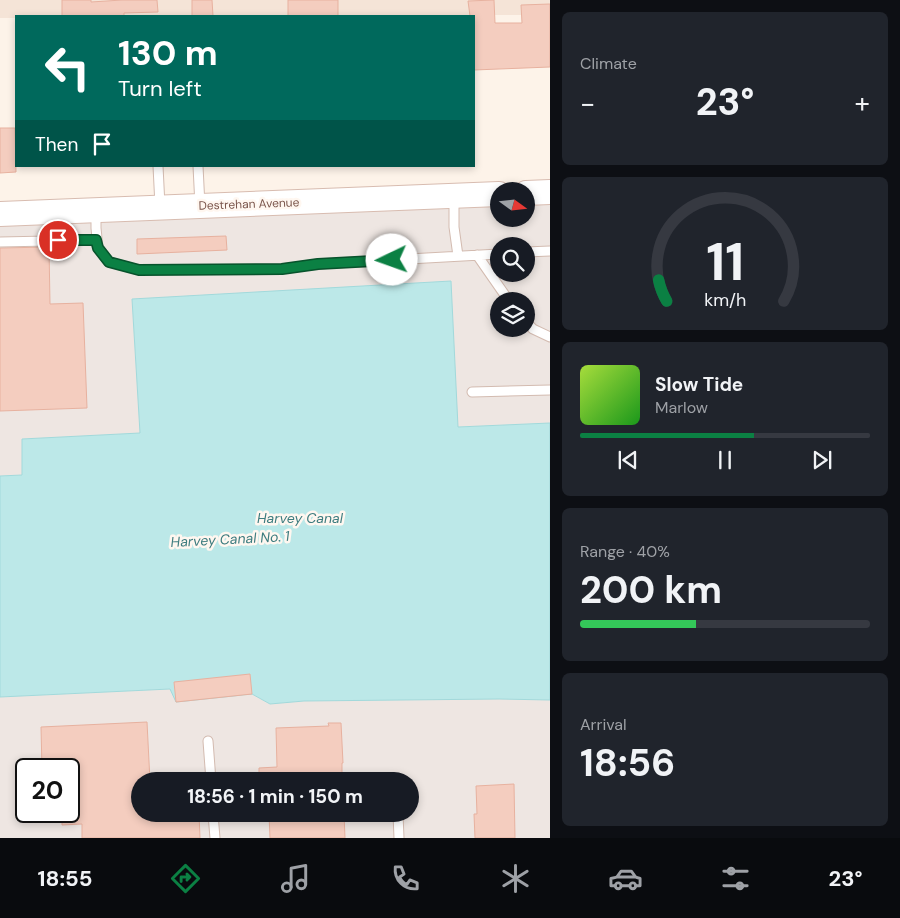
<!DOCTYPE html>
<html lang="en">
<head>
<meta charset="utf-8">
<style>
	body { margin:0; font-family:"DM Sans",sans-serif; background:#20242c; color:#f1f3f6; height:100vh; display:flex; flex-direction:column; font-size:19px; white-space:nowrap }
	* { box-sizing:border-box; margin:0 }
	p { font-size:16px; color:#9ea1a6 }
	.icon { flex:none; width:28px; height:28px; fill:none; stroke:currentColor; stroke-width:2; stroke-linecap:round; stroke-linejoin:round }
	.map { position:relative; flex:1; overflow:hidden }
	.details { display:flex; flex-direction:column; gap:12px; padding:12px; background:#0d0f14; width:350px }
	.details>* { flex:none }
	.top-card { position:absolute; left:15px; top:15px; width:460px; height:152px; border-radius:0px; box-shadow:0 2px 8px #0003; background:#00695c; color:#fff; overflow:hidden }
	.needle { width:32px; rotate:105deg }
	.controls { position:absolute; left:490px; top:182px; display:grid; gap:10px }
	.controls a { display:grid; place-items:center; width:45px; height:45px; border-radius:50%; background:#171b24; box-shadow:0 2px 8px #0003; font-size:25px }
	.speed { position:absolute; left:15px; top:758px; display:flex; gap:10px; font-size:25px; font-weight:700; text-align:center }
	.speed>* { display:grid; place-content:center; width:65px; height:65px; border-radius:50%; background:#171b24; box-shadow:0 2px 8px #0003; line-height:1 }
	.speed .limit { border:2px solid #111; border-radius:8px; background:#fff; color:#111 }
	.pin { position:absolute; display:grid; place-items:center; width:42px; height:42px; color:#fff; margin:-21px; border:2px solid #fff; border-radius:50%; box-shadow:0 1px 5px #0007 }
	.me { position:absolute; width:55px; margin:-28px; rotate:267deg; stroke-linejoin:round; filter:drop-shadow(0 0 4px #0008) }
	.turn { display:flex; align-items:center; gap:18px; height:105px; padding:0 20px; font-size:22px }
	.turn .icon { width:65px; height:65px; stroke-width:2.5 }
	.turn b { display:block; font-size:35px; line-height:42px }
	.then { display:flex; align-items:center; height:48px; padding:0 20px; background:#0003; gap:10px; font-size:19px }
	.big { font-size:38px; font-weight:700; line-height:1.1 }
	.details .widget { flex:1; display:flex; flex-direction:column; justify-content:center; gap:8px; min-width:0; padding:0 18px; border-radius:8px; background:#20242c }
	.details .dial { align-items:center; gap:0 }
	.dial svg { height:130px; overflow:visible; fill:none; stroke:#363941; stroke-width:7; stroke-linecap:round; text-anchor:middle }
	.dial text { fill:#f1f3f6; stroke:none }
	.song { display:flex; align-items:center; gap:15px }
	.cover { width:60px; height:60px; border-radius:8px; background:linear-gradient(135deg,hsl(80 70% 55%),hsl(120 70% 35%)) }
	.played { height:5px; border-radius:2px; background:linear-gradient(90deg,#0b8043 60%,#363941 60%) }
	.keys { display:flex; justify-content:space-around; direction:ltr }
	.heat { display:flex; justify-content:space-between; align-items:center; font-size:28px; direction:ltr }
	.charge { height:8px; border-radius:4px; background:linear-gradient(90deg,#34c759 40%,#363941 0) }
	.trip { position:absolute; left:131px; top:772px; width:288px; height:50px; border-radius:25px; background:#171b24; box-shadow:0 2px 8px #0003; font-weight:700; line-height:50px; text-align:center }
	.menu { display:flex; height:80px; justify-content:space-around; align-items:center; background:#090b0e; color:#9ea1a6 }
	.menu .icon { width:35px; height:35px }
	.menu .current { color:#0b8043 }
	.menu b { font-size:22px; color:#f1f3f6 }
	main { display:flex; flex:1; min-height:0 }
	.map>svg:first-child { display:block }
	.residential { fill:#f5e4d7 }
	.industrial { fill:#eee6e2; fill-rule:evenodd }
	.water { fill:#bce8e8; stroke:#a2d9db }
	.building { fill:#f4cdbf; stroke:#e7b19f }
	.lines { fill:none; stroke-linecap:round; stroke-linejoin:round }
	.service-casing { stroke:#d3bbb0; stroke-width:11 }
	.secondary-casing { stroke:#d8bcb0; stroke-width:26 }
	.service { stroke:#fff; stroke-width:9 }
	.secondary { stroke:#fff; stroke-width:24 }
	.route-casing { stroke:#07532c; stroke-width:12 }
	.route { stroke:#0b8043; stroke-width:9 }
	.labels { text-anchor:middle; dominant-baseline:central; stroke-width:5; stroke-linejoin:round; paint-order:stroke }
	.street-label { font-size:12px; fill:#7a554b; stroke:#fff7f0 }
	.water-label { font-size:14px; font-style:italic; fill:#3d7c7f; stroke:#fff7f0 }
</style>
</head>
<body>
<main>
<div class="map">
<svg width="550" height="838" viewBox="0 0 550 838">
	<rect width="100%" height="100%" fill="#fdf3e9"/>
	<path class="residential" d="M0,0H550V15L16,16V18H0Z"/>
	<path class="industrial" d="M550,204V423L458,427L132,300L140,433L23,439L22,475L0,476V225L499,206V219H526V205ZM499,246H526V274H499ZM499,301H526V329H499Z
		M170,689L243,696L252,694L270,704L304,701L499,699L550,700V838H0V697ZM26,769H69V811H26ZM140,781H410V814H140Z"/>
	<path class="water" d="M451,281L458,427L550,423V700L499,699L304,701L270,704L252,694L176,702L170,689L0,697V476L22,475V439L140,433L132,299Z"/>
	<path class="building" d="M62,0H91V2L122,0H157L158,12L124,13V16H62Z
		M192,0H212L213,16H192Z
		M288,0H338V16H288Z
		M494,0L495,23H522L521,5L550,4V67L474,70V16H470L468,1Z
		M0,128H15L16,172L0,173Z
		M226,236L227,250L137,254V239Z
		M49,247L50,304L83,303L87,408L0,411V248Z
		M250,674L252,694L176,702L174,682Z
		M147,722L150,781H140V814H199L200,838H82V824L62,825V811H69V769H42L41,727Z
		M328,723H341L343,763H342V781H259V768L277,767L276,728L329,726Z
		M514,784L515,838H475L474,814H477L476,786Z
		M269,814H344L345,838H270Z"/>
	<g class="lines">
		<defs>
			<path id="service" d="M158,166L160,206
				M198,166L200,206
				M454,196V227L458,256
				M96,210V228L98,248L109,262L139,270L281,269L318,264L499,254
				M0,242L96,240
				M526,252L550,251
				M477,255L509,301
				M526,322L533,329L550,337
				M472,392L550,390
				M208,741L211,781
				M213,814L215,838
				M398,814L399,838"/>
			<path id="secondary" d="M526,193L550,192
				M0,214L499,194"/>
		</defs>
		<use href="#service" class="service-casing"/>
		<use href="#secondary" class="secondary-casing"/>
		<use href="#service" class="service"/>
		<use href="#secondary" class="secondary"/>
	</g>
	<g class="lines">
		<defs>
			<path id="route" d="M58,240H96L98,248L109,262L139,270L282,269L318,264L392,260"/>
		</defs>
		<use href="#route" class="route-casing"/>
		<use href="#route" class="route"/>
	</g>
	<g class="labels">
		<g class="street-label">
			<text transform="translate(249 204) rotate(-2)">Destrehan Avenue</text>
		</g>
		<g class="water-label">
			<text x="300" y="518">Harvey Canal</text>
			<text transform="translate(230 539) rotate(-3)">Harvey Canal No. 1</text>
		</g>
	</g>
</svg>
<div class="controls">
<a><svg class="needle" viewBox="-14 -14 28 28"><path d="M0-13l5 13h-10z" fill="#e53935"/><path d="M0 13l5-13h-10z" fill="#9ea1a6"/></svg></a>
<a><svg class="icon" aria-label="search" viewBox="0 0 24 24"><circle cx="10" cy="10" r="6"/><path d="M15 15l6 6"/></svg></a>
<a><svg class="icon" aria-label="layers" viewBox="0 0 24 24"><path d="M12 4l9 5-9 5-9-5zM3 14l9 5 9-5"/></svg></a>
</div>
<div class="speed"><div class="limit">20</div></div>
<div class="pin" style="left:58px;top:240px;background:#d93025"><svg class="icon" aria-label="arrive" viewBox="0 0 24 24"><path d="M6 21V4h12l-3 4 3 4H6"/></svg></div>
<svg class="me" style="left:392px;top:260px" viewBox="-20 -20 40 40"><circle r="19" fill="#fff"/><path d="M0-13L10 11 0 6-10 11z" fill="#0b8043"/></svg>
<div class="trip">18:56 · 1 min · 150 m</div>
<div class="top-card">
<div class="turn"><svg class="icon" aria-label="left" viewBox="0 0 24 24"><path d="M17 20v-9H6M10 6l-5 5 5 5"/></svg><div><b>130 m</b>Turn left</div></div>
<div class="then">Then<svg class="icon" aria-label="arrive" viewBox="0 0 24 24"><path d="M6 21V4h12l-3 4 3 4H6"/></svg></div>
</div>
</div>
<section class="details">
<div class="widget"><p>Climate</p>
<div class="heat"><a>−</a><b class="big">23°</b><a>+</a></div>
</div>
<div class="widget dial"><svg viewBox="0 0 100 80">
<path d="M14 69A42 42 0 1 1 86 69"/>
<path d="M14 69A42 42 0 0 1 9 56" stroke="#0b8043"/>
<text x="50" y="56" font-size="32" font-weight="700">11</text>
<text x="50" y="72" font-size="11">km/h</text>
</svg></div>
<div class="widget">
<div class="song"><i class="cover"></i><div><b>Slow Tide</b><p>Marlow</p></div></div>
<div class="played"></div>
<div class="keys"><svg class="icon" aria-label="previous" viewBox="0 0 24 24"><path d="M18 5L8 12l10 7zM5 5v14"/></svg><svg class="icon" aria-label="pause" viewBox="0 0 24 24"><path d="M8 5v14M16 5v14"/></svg><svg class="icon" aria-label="next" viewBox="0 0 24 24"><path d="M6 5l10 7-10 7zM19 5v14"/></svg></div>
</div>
<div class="widget"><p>Range · 40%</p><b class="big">200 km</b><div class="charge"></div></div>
<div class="widget"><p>Arrival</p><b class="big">18:56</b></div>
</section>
</main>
<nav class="menu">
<b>18:55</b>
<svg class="icon current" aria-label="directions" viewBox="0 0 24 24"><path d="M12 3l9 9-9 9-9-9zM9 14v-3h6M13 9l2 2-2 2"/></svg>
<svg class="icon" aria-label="music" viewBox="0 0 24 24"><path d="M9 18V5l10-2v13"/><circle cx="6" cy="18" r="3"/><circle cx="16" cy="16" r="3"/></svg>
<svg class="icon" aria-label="phone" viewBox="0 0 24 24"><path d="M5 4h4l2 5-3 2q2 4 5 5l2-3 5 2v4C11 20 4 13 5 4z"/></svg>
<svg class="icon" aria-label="climate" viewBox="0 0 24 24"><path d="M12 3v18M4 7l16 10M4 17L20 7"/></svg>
<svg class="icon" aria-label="car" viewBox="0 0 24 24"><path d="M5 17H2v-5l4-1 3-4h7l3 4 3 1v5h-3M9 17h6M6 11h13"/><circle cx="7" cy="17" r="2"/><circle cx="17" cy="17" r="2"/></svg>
<svg class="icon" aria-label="filters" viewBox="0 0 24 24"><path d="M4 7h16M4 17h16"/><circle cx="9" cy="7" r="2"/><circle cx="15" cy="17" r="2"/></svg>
<b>23°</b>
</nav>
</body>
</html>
